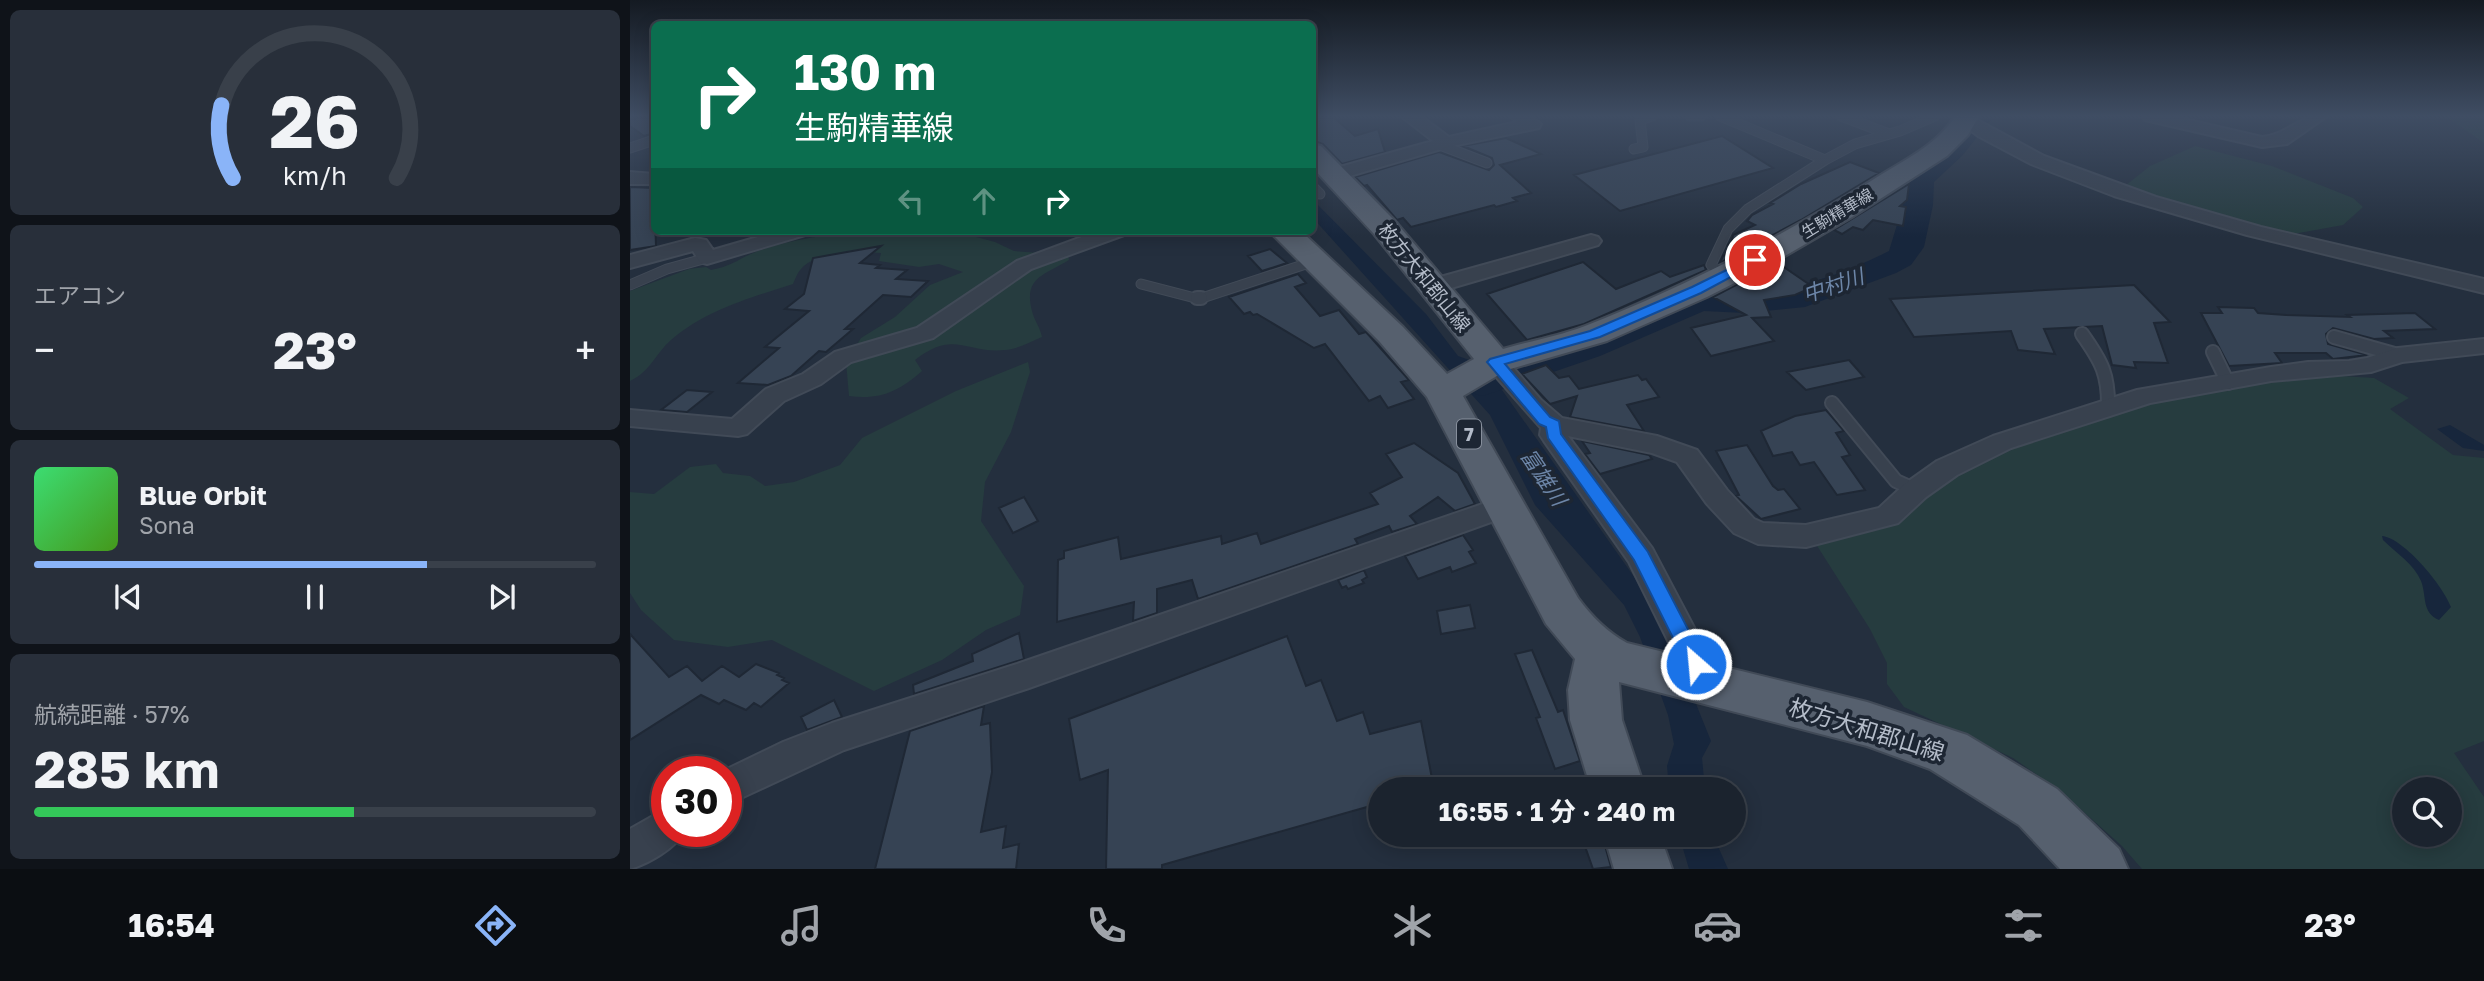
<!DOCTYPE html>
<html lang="ja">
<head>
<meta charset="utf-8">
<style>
	body { margin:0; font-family:"Golos Text","Noto Sans JP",sans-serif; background:#282f3a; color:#f1f3f6; height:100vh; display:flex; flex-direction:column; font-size:26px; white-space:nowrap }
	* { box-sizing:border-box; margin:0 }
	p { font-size:23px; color:#a0a4aa }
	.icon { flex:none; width:38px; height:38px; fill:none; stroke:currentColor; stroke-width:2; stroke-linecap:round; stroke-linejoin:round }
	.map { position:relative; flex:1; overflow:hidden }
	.sheet { display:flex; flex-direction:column; gap:10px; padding:10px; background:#0f1319; width:630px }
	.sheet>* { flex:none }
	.top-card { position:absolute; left:21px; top:21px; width:665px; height:214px; border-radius:10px; box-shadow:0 4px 18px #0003,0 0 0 2px #39404a; background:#0b6e4f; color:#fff; overflow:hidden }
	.fabs { position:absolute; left:1762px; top:777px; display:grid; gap:14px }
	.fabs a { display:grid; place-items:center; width:70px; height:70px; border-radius:50%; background:#1b232e; box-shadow:0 4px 18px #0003,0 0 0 2px #39404a; font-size:35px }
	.speed { position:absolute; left:21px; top:756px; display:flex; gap:14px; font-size:35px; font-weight:700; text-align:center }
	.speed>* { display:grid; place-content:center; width:91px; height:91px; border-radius:50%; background:#1b232e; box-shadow:0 4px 18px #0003,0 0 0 2px #39404a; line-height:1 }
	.speed .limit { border:10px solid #d22; background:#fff; color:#111 }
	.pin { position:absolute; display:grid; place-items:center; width:60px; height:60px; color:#fff; margin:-30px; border:4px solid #fff; border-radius:50%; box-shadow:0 2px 7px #0007 }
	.me { position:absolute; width:77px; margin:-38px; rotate:333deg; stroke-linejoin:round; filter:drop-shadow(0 0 5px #0008) }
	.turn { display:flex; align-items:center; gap:24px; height:147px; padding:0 28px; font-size:32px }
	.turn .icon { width:91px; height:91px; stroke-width:2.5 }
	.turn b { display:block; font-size:49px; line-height:60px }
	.lanes { display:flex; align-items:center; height:66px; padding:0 28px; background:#0003; justify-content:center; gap:35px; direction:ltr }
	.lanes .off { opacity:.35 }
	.big { font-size:52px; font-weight:700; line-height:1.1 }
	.sheet .widget { flex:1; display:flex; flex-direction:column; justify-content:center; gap:10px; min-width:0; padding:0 24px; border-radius:10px; background:#282f3a }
	.sheet .dial { align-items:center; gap:0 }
	.dial svg { height:182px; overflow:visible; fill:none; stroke:#39404a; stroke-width:7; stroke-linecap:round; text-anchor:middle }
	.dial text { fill:#f1f3f6; stroke:none }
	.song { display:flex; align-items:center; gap:21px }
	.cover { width:84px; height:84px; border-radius:10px; background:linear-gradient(135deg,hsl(140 70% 55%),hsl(100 70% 35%)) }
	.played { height:7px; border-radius:4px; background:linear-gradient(90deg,#8ab4f8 70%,#39404a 70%) }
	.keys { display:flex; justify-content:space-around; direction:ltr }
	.heat { display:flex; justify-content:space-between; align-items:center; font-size:38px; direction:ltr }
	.charge { height:10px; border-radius:5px; background:linear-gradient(90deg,#34c759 57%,#39404a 0) }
	.trip { position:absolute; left:738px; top:777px; width:378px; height:70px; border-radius:35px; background:#1b232e; box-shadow:0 4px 18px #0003,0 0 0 2px #39404a; font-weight:700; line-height:70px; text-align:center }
	.menu { display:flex; height:112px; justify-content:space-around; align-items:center; background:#0b0e12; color:#a0a4aa }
	.menu .icon { width:49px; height:49px }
	.menu .current { color:#8ab4f8 }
	.menu b { font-size:32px; color:#f1f3f6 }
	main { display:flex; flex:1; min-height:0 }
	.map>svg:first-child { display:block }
	.green { fill:#263c3f; fill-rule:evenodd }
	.water { fill:#17263c }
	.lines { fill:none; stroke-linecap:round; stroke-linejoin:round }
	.river { fill:#17263c; fill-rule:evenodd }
	.building { fill:#364354; stroke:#1f2835; stroke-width:2 }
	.service-far1-casing { stroke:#414a57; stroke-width:11 }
	.service-casing { stroke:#414a57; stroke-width:16 }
	.minor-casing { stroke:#414a57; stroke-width:4 }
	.primary-casing { stroke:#414a57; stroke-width:4 }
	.service-far1 { stroke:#38414e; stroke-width:9 }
	.service { stroke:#38414e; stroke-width:12 }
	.minor { fill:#38414e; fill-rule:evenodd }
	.primary { fill:#56606e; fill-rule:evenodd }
	.route { fill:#1a73e8; stroke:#114b97; stroke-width:2 }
	.labels { text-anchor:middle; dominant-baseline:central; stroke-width:7; stroke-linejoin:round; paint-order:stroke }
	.far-street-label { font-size:16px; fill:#b4bcc9; stroke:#1d2633 }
	.shield { fill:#1d2633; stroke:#878f9c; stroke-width:2 }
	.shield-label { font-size:18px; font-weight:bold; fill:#b4bcc9 }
	.street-label { font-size:19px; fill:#b4bcc9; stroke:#1d2633 }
	.water-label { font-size:21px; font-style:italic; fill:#6d86a8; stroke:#1d2633 }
	.near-street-label { font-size:23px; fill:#b4bcc9; stroke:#1d2633 }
</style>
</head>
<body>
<main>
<section class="sheet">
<div class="widget dial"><svg viewBox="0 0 100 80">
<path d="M14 69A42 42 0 1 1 86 69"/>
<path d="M14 69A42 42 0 0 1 9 37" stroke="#8ab4f8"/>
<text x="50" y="56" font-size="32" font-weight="700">26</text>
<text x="50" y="72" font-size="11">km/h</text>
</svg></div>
<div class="widget"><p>エアコン</p>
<div class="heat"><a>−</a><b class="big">23°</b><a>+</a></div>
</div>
<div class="widget">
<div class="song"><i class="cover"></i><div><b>Blue Orbit</b><p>Sona</p></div></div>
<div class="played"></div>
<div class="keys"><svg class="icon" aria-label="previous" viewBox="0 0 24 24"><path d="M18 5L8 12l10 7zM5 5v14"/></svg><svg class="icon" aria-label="pause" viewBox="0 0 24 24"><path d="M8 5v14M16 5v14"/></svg><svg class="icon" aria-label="next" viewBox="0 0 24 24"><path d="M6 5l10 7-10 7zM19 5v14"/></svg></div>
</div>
<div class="widget"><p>航続距離 · 57%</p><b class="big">285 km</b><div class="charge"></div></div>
</section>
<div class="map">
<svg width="1854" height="869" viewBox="0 0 1854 869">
	<rect width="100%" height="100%" fill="#242f3e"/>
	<path class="green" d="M1815,116H1854V143Z
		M1565,146L1642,166L1723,198L1733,207L1713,225L1658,235L1495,189V186L1520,166Z
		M222,231H324L365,242L384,251L438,255L439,260C415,275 393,277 402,311C404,320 410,327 412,337C400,342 388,349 375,350C336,354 324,329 285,360L292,371C268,392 250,400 219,396L216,362L231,338L265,317L300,285L333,272L309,264L289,267L249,261L251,253C230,252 185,251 171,269C167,273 165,280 163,284C120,298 76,310 41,340C25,354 21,371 0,381V291L59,269L76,267L81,270C104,266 110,257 131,250C160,240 192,236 222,231Z
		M398,362L400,372L381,432L355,482L351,521L394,586L390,615L356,630L312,660L244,691L142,640L98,647L44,640L11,610L0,593V492L24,494L60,467L86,464L93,473L120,476L135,486L164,482L210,465L232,438L326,391Z
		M1680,374L1744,378L1779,398L1760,409L1823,455L1854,458V741L1824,753L1854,797V869H1512L1492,846L1430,791L1383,758L1274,707L1257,684V663L1240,629L1184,541L1315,479L1384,441L1535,397L1631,384ZM1774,789H1820V835H1774Z"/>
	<path class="water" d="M682,199L796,314L828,356L845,362L860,373L1007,581L1043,647L1081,741L1072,758L1075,789H1039L1037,766L1044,744L1038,715L1010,637L994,605L905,505L860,415L683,218Z
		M1820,425L1854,445V451L1833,448L1807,429Z
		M1752,536C1774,538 1814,587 1821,607L1809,620C1791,612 1797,596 1791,581C1784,564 1766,553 1753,540Z
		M1049,835H1083L1098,869H1059Z"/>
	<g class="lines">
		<path class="river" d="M1338,116H1364L1332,156L1304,182L1303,205L1294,247L1281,265L1266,273L1175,307L1115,313L1074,311L970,356L865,392L852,396L839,392L833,384L839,376L944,340L1058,293C1078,288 1098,294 1118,292C1168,290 1214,274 1259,251L1273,205L1276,179L1313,145Z"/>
	</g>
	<path class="building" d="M24,116V133L14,136L0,126V119Z
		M682,116H702L725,136L748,129L755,152L712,164L693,144L682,140Z
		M1092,136L1143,168L990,211L944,175Z
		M876,138L911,154L870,165L901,193L883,198L887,201L866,207L864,205L781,227L773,218L767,220L737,185L734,186L725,177L809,152L859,170L864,165L862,158L833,146Z
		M1220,162L1249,173L1171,220L1090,263L1093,256L1108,249L1098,245L1102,241L1103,235L1125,225L1117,221L1122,215L1143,204L1140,203L1171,184Z
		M1279,184L1277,200L1270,206L1276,207L1273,226L1243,220L1233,230L1223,227L1212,234L1204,230Z
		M0,187L24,188L26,246L0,250Z
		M251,246L230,263L250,265L246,268L277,270L266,279L298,281L281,297L253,295L215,329H223L196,352L189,351L161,376L138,385L108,383L149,348L135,347L179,311L155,309L174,294L183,258Z
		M640,249L657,263L632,271L618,256Z
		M953,262L986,289L1031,271L1040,277L1074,265L1076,270L954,324L897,340L857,294Z
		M1148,263L1183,287L1165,295L1134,300L1141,317L1122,318L1144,341L1081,356L1061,328L1116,315L1083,297Z
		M668,274L676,283L665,287L690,316L709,310L729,334L736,332L779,380L771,382L784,399L758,408L750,396L739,401L695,344L684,348L627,314L623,315L620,312L614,314L599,297Z
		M1504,285L1540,322L1524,323L1538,363L1504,362L1506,368L1482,365L1472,326L1414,329L1425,354L1388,350L1381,331L1284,337L1260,299Z
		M1588,307L1624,308L1628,313L1656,315L1720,317L1717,315L1785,313L1805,329L1754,331L1763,338L1744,339L1703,328L1696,334L1698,344L1737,355L1703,359L1696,353H1645L1652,363L1599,366L1571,313H1592Z
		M1219,360L1234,377L1176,390L1157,372Z
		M916,365L929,378L939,376L949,389L1008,375L1012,380L1016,379L1029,397L997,405L1014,431L940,417L947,396L920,404L892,374Z
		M57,390L82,392L57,412L31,410Z
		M1196,410L1214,431L1206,433L1220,455L1212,457L1235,490L1207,495L1184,462L1170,465L1162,452L1143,456L1131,431L1165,416Z
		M952,441L1019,455L1022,459L970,474L955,454L960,453Z
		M784,443L828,473L845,504L825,511L808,497L780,516L787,524L762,532L759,526L725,539L728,544L568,599L562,580L527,589V613L503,621L504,602L427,622L428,560L434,558V551L488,537L491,559L591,536L592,544L627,533L631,544L748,504L740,493L772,477L756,454Z
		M1117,445L1143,486L1148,490L1154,489L1170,509L1131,519L1106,496L1109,495L1086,451Z
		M394,497L408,521L383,533L369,508Z
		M833,535L843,550L839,552L846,563L822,572L820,567L788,579L775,556Z
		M734,570L737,577L732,580L734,583L718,589L716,586L712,588L708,580Z
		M840,605L845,628L811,634L807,611Z
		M389,633L394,659L284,694L283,685L343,661L342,654Z
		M0,634L39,677L57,666L72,681L92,666L109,677L126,664L149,673L147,675L154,678L152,680L159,683L131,707L124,703L116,710L94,700L89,704L71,695L0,740Z
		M657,636L676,686L691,680L707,721L733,712L740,734L791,721L804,789H751V803L532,865V869H476L478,770L450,780L439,719Z
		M902,650L928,712L933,710L950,761L925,769L906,718L910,717L885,654Z
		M204,700L212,717L177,730L171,717Z
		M354,706L351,725L360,723L362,772L351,832L376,826L373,848L389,844L386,869H245L280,731Z
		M951,835H972L981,867L963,869Z"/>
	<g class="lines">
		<defs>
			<path id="service-far1" d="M1060,116H1071
				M1090,116L1195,160L1225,144L1270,131L1305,116
				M1211,116L1259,134
				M810,145L857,163
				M0,148L24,140
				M1004,149L1013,147L1010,120L1022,116
				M682,186L690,194
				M1095,275L1081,265L1098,229L1118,209L1195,160
				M511,284L569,299L685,261
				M0,285L37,269L77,258"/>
			<path id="service" d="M567,298H571
				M1452,334C1472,362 1479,375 1478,410
				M1704,337L1768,355
				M1583,352L1598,383
				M1202,403L1266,481L1286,490"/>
			<path id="minor" d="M771,116H791L819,137L887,122L880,116H900L911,124L909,128L818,147L713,178H699L697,174L699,170L803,141Z
				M1321,116H1340L1414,156L1526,197L1631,227L1854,279V293L1617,235L1484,196L1401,164L1348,136Z
				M1513,116H1541L1632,137C1660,134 1668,114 1697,116L1657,144L1632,147L1515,120Z
				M0,172L24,174V184H0Z
				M128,231H178L175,235L77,264L70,262L63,251L0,268V255L65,238L76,240L83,250L128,237Z
				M468,231H497L494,235L401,269L303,338L221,362L191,384L154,401L117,434L108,436L0,426V410L102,419L136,389L173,374L205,352L287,328L387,261Z
				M961,235L968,237L971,241L968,245L804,293L796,291L793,286L796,281Z
				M1854,339V353L1772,362L1741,372L1641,381L1520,403L1381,448L1327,475L1296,497L1268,523L1176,547L1128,544L1104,533L1077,504L1047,462L1022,453L938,436L1022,548L1088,673L1093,683L1088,693L1076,697L1064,693L999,562L914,441L910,435L911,428L853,362L856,357L865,355L874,357L911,400L932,418L1027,436L1067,450L1097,490L1124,519L1133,523L1176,525L1249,508L1276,483L1307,461L1363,436L1507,390L1641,367L1678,362L1719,361L1737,358L1768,348Z
				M876,496L886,499L890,506L886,513L399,688L214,750L96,805V772H91L153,742L202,723L387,664Z
				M37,808V831H54C47,848 17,864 0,869V829Z"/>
			<path id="primary" d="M1325,116H1349L1338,135L1317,156L1222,217L1136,267L1077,297L977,341L877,370L833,396L948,598C962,617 977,632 997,643L1237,702L1337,735L1427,789L1489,849L1498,869H1430L1389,825L1300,769L1237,746L989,682L992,720L1015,789H961L940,720L938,690L945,659L916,624L797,397L749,341L639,231H671L773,327L817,374L844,359L744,234L682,167V144L691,146L765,221L873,349C900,341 929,336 955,326C1055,287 1150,237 1241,181C1270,162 1307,146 1325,116Z
				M974,835H1030L1042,869H984Z"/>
		</defs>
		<use href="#service-far1" class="service-far1-casing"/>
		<use href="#service" class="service-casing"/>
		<use href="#minor" class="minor-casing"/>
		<use href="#primary" class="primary-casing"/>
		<use href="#service-far1" class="service-far1"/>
		<use href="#service" class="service"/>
		<use href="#minor" class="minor"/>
		<use href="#primary" class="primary"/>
	</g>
	<linearGradient id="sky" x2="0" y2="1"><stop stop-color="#141a22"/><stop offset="0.49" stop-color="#3f4d63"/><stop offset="1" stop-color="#3f4d63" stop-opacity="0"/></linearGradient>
	<rect width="1854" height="237" fill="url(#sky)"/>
	<path class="route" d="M1125,256L1131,260L1129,262L1071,293L970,337L875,364L920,417L929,421L931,434L1018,552L1076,664L1073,670L1066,672L1059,670L1004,560L918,438L916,427L909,424L857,362L860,359L960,331L1062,287Z"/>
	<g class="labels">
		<g class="far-street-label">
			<text transform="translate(1207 213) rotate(-31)">生駒精華線</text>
		</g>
		<rect class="shield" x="827" y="419.5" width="24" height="29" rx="5"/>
		<g class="shield-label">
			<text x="839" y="434">7</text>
		</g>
		<g class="street-label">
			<text transform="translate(795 277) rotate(51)">枚方大和郡山線</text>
		</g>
		<g class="water-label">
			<text transform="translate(1203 285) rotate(-19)">中村川</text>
			<text transform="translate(914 477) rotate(56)">富雄川</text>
		</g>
		<g class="near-street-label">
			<text transform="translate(1237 729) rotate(17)">枚方大和郡山線</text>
		</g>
	</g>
</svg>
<div class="fabs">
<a><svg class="icon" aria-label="search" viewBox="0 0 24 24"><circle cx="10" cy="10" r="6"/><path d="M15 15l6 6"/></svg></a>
</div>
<div class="speed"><div class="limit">30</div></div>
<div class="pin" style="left:1125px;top:260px;background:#d93025"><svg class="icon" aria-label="arrive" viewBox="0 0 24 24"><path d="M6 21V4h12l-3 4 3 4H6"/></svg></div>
<svg class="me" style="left:1066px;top:664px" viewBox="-20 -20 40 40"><circle r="17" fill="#1a73e8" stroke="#fff" stroke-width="3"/><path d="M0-11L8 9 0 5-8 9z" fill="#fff"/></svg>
<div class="trip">16:55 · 1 分 · 240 m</div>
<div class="top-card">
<div class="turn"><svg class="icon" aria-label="right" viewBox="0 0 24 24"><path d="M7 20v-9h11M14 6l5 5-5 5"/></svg><div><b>130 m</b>生駒精華線</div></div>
<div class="lanes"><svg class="icon off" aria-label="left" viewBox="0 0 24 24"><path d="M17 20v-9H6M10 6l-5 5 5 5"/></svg><svg class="icon off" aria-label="ahead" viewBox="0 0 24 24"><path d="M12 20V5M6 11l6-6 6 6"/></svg><svg class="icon" aria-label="right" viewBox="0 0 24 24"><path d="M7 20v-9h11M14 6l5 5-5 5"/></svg></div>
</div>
</div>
</main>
<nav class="menu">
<b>16:54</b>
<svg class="icon current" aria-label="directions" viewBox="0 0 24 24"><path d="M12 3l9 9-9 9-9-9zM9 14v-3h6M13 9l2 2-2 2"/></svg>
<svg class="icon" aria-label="music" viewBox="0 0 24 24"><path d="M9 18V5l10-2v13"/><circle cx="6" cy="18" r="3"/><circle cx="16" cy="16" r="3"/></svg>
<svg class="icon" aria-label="phone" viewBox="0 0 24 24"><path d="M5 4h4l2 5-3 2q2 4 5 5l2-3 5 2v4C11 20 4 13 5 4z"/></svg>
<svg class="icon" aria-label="climate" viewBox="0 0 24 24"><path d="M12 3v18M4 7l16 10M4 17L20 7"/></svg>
<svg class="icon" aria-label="car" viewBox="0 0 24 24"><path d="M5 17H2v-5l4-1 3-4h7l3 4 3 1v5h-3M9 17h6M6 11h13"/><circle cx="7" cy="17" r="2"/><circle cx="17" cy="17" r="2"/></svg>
<svg class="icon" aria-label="filters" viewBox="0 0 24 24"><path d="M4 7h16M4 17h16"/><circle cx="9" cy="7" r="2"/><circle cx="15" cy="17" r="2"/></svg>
<b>23°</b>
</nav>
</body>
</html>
